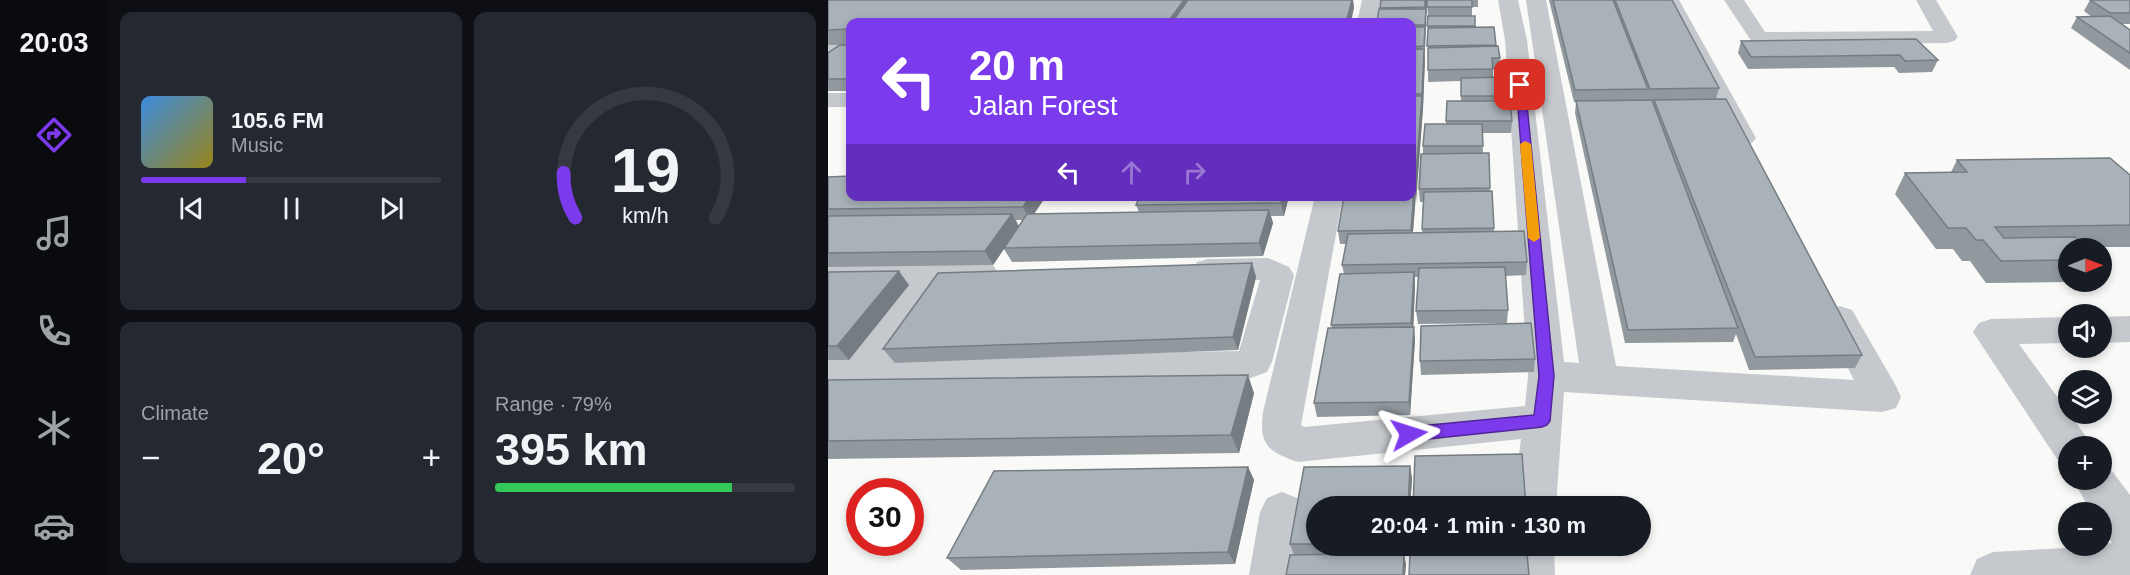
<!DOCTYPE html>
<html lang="en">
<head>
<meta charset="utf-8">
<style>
	body { margin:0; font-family:Helvetica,sans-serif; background:#242831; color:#f1f3f6; height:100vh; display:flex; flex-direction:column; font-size:22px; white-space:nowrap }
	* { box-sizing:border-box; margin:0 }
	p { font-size:20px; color:#9ea1a6 }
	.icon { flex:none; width:33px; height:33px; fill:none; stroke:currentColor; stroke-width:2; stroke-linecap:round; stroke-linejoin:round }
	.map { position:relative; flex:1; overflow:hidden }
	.sheet { display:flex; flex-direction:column; gap:12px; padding:12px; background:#0d0f14; width:720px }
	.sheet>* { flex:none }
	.top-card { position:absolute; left:18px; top:18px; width:570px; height:183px; border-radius:12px; box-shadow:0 3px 9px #0003; background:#7c3aed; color:#fff; overflow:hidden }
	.needle { width:39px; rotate:89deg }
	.controls { position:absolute; left:1230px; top:238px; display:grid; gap:12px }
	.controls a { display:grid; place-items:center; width:54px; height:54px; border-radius:50%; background:#171b24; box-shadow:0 3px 9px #0003; font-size:30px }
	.speed { position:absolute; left:18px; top:478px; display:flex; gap:12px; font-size:30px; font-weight:700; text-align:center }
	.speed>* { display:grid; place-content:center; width:78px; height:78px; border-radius:50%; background:#171b24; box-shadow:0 3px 9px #0003; line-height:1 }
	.speed .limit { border:9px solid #d22; background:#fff; color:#111 }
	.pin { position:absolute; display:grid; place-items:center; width:51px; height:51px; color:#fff; margin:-26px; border-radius:12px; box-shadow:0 3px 9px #0006 }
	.me { position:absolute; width:66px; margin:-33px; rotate:84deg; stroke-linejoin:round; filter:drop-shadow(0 0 4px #0008) }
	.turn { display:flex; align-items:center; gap:21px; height:126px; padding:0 24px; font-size:27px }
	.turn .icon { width:78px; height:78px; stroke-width:2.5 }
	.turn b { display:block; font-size:42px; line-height:51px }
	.lanes { display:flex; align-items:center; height:57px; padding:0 24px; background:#0003; justify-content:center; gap:30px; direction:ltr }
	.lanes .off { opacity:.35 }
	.big { font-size:45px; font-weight:700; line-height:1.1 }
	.sheet .tile { flex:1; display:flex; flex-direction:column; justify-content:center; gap:9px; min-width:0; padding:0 21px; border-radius:12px; background:#242831 }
	.sheet .dial { align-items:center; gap:0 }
	.dial svg { height:156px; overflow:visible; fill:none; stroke:#363941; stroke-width:7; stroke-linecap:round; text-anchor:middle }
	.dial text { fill:#f1f3f6; stroke:none }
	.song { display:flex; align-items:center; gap:18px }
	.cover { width:72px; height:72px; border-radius:9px; background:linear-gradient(135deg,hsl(210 70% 55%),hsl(50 70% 35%)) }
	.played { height:6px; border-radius:3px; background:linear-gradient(90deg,#7c3aed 35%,#363941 35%) }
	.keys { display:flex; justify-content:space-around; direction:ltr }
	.heat { display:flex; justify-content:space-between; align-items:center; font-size:33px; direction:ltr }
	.charge { height:9px; border-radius:4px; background:linear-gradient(90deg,#34c759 79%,#363941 0) }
	.sheet .tiles { flex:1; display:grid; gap:12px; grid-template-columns:repeat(2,1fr) }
	.trip { position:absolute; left:478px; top:496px; width:345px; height:60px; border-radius:30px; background:#171b24; box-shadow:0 3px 9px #0003; font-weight:700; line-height:60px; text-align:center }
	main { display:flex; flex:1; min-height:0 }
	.dock { display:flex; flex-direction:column; width:108px; justify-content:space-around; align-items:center; background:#090b0e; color:#9ea1a6 }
	.dock .icon { width:42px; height:42px }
	.dock .selected { color:#7c3aed }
	.dock b { font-size:27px; color:#f1f3f6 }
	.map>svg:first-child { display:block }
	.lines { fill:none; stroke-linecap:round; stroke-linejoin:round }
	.minor { fill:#c5c9cd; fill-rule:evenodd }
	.wall { fill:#91999f; fill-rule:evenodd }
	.shaded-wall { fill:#767d82 }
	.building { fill:#a9b2b9; stroke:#767d82; stroke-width:1.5 }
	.route { fill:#7c3aed; stroke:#51269a; stroke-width:1.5 }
	.slow { fill:#f59e0b }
</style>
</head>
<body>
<main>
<nav class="dock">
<b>20:03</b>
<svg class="icon selected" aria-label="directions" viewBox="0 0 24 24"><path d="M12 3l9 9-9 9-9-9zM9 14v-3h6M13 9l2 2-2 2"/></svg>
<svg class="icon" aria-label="music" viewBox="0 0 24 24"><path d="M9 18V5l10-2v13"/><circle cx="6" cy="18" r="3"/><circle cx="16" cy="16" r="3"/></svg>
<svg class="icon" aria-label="phone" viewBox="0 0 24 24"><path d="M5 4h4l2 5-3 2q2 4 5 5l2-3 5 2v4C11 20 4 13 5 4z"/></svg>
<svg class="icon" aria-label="climate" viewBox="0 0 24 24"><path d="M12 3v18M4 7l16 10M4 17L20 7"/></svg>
<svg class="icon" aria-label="car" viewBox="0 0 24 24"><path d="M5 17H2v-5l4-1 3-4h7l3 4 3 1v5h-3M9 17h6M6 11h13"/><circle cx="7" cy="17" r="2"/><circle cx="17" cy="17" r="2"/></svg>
</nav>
<section class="sheet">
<div class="tiles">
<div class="tile">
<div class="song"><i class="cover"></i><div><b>105.6 FM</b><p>Music</p></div></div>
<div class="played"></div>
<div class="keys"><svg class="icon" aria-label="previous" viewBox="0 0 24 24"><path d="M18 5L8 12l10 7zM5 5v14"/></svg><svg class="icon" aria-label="pause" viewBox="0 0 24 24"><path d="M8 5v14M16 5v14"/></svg><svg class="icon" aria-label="next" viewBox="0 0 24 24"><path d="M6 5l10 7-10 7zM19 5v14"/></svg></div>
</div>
<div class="tile dial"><svg viewBox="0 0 100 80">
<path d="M14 69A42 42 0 1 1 86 69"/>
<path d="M14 69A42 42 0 0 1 8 46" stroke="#7c3aed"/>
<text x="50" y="56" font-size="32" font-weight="700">19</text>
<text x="50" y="72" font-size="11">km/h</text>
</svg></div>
<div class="tile"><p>Climate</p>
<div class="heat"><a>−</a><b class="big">20°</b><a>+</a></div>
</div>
<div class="tile"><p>Range · 79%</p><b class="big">395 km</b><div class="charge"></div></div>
</div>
</section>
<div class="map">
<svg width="1302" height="575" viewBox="0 0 1302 575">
	<rect width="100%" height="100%" fill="#f9faf7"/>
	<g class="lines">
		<path class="minor" d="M534,0H554L549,22H529Z
			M670,0H690L699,40L736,362L751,363L698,0H718L788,366L1026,380L995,319L1000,310L1012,306L1024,310L1068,386L1073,397L1068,408L1054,412L736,392L728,507H684L693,439L470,462C439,451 431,445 435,412L487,196H515L473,425L476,427L697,406L700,376L677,40Z
			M831,0H851L928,138L924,143L915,146L906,143L902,138Z
			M896,0H916L937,32L1105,31L1088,0H1108L1130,37L1126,41L1119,43L931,44L924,42Z
			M0,42H22V54H0Z
			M0,93H22V107H0Z
			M440,258L461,267L466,275L444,362L439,372L420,379L0,387V359L22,358L81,284L0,285V263L154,262L165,265L170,273L165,281L154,284H117L63,357L411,351L432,280L380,281L369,278L364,270L369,262L380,259Z
			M1302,316V342L1274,343V317Z
			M1240,317V343L1191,344L1257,435L1263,447H1240V463L1229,459L1145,332L1151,323L1163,319Z
			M1274,464L1281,467L1302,495V575H1142L1149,559L1165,552L1274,546V544L1284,543L1274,527V513H1264L1245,480H1274Z
			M454,492L469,498L476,512L467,575H421L432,512L439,498Z
			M680,546H726L727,575H681Z"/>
	</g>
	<path class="wall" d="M0,0H525L526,8L22,22V91H0V53L11,45H0Z
		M599,0H650V7H644V16H647V28L666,27L668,46L672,58L671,69H665V77L682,96L684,121L683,133H654L655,153L662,191H664L666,232L699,262L698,275L677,276L680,310L679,323L590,324L588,311L591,277H587V286L585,327L587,340L582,415L489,417L486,403L504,328L503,325L516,274L514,265L518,244H512L510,231L584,196V22L552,9V8L599,0L595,108L585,233H594L595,202H592L591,189L595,154V146L618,124L619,101H633V81L600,82V18Z
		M721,0H844L891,88L888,99L1034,355L1027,368L921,370L908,334L905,342L797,343L747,113L748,102H746Z
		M1262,0H1302V24H1294L1302,30V70L1243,28L1249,17H1264L1256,11Z
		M1088,39L1110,60L1104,72L1071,73L1066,67L920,69L910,53L913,41Z
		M1129,160L1302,175V247H1257L1240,249V282L1158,283L1142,261H1134L1125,249H1108L1067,194L1077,173L1123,172Z
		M0,177L22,196H218L206,214L311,212L308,205L312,196H461L456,216H443L445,223L435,256L184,262L176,249L165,265L0,267ZM188,220H195L191,226Z
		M424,263L428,277L410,350L67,363L55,349Z
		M0,272L81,285L21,360H0Z
		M707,359L706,372L593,375L592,361Z
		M0,380L426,393L411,453L0,459Z
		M582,466L584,479L582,507H489V546H580L579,556H576L578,565L577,575H458L462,555H466L462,544L476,467Z
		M420,467L426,480L407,564L133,570L119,558Z
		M583,546H701L700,556L584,554Z"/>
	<path class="shaded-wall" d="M356,0H359L362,12L355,22H340Z
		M524,0H525L526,8L523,22H518Z
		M597,0H599L597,37Z
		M596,49L597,61L595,108L588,202L587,188L594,97Z
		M586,191L587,204L584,243L583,230Z
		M202,196H218L202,220L195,207Z
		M454,196H461L456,216L453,203Z
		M441,210L445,223L435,256L431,243Z
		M184,214L191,227L165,265L157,251Z
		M424,263L428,277L410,350L405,337Z
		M71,271L81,285L21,360L9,346Z
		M586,272L587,286L585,337L583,323Z
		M586,327L587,340L582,415L581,402Z
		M420,375L426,393L411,453L403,435Z
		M582,466L584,479L582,507H580Z
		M420,467L426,480L407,564L400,552Z
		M576,553L578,565L577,575H575Z"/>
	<path class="building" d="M0,0H356L340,22H22V29L0,30Z
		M360,0H524L518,22H344Z
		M553,0H597V7L552,8Z
		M599,0H644V7H599Z
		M725,0H785L820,89L747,90Z
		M787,0H844L891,88L822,89Z
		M1262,0H1302V13H1282Z
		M551,9H598L597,25H584V22H549Z
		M600,16H647V26H599Z
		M1282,16L1302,30V53L1249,17Z
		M584,27H597L596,46L584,47Z
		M666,27L668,45L599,46L600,28Z
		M1088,39L1110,60L1077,61L1072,55L923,57L913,41Z
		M12,45H22V79H0V53Z
		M670,46L672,58H664L665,69L600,70V48Z
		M584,49H596L594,94H584Z
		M680,77L682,96H633V78Z
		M584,96H594L587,188H584Z
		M898,99L1034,355L927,357L826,100Z
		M824,100L910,328L800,330L748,101Z
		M619,101H682L684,121H618Z
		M597,124H654L655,146H595Z
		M661,153L662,188L591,189L593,154Z
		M1282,158L1302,175V225L1167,227L1176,238L1247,237L1259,249H1240V260L1173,261L1155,240H1148L1138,228H1120L1077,173L1139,172L1129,160Z
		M22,176V196H202L195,207L0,209V177Z
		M584,191H586L583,230L510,231L516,196H584Z
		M664,191L666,228L594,229L596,192Z
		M312,196H454L453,203L308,205Z
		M441,210L431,243L176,248L199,214Z
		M184,214L157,251L0,253V216Z
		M696,231L699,262L514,265L520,234Z
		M424,263L405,337L55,349L110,273Z
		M677,267L680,310L588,311L591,268Z
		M71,271L9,346H0V272Z
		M586,272L583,323L503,325L512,274Z
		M703,323L707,359L592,361L593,326Z
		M586,327L581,402L486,403L500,328Z
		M420,375L403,435L0,441V380Z
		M694,454L698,507H585L587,456Z
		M582,466L580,507H489V544H462L476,467Z
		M420,467L400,552L119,558L166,471Z
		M583,546H625L583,547Z
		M576,553L575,575H458L462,555Z
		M582,554H699L701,575H581Z"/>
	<path class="route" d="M688,83L697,85L726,376L722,421L719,425L714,427L581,441L575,439L572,434L575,429L581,427L706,415L711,376Z"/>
	<path class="slow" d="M697,141L703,144L712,238L706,242L700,238L692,144Z"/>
</svg>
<div class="controls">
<a><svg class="needle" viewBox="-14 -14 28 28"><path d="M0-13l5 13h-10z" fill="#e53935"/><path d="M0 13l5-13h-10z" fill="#9ea1a6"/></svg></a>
<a><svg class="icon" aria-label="sound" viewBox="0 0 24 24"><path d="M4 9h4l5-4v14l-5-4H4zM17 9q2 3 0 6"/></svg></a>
<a><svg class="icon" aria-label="layers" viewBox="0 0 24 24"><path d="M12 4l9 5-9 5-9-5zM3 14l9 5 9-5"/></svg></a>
<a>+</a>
<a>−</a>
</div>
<div class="speed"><div class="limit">30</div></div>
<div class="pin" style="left:692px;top:85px;background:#d93025"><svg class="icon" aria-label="arrive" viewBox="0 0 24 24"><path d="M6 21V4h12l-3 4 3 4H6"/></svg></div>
<svg class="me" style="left:581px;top:434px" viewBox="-20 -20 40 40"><path d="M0-17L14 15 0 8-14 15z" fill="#7c3aed" stroke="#fff" stroke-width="4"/></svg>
<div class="trip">20:04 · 1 min · 130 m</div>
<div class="top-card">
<div class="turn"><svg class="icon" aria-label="left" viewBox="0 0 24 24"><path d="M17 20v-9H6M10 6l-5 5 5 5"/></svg><div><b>20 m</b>Jalan Forest</div></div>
<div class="lanes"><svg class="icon" aria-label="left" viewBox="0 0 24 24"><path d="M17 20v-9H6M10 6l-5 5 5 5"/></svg><svg class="icon off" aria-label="ahead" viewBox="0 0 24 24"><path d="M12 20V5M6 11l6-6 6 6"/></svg><svg class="icon off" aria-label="right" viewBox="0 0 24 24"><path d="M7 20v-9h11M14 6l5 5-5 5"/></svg></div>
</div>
</div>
</main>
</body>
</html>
